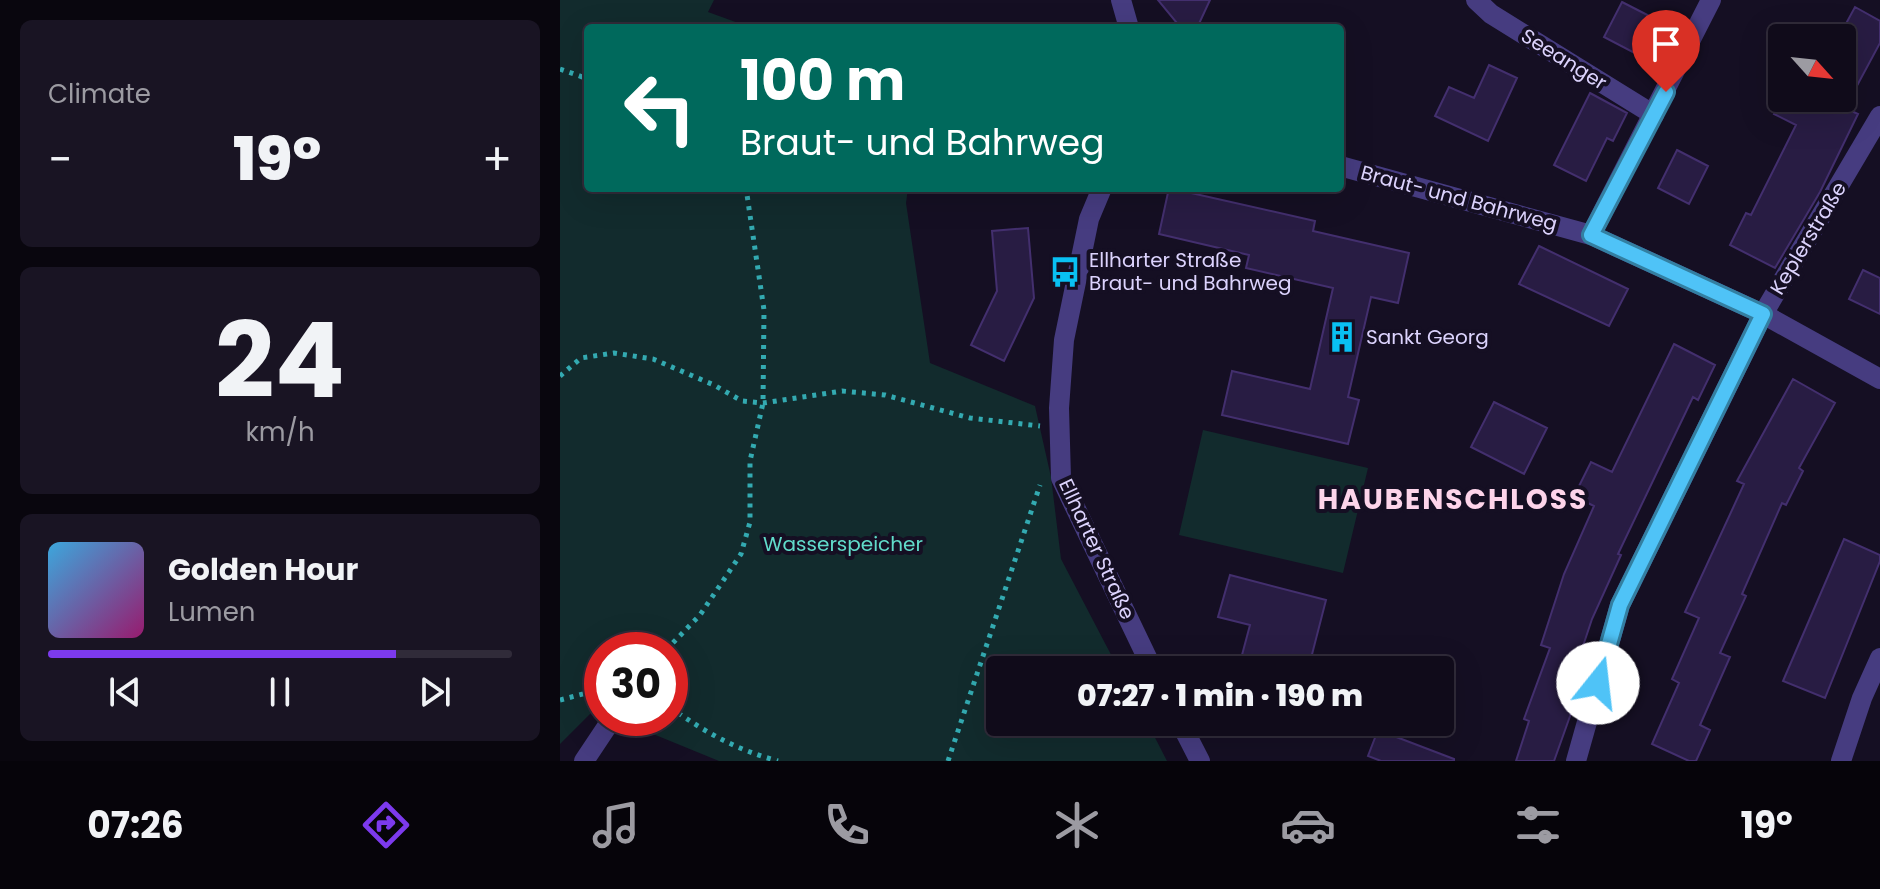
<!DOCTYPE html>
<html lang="en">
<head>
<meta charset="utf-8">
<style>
	body { margin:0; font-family:Poppins,sans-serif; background:#191423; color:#f1f3f6; height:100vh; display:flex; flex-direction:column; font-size:30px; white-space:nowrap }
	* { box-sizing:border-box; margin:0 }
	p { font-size:26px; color:#9c9ba2 }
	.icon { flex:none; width:44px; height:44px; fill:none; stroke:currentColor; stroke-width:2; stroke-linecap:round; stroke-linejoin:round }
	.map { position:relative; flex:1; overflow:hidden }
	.side { display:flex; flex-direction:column; gap:20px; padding:20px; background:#09060e; width:560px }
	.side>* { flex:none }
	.hud { position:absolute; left:24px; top:24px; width:760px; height:168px; border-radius:8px; box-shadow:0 8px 32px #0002,0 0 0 2px #302b39; background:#00695c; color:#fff; overflow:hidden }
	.needle { width:52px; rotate:117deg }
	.buttons { position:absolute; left:1208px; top:24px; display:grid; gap:16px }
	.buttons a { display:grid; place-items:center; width:88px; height:88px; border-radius:8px; background:#100b1a; box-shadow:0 8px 32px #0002,0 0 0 2px #302b39; font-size:40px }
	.speed { position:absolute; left:24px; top:632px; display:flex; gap:16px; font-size:40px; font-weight:700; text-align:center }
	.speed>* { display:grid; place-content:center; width:104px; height:104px; border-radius:50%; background:#100b1a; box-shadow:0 8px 32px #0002,0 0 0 2px #302b39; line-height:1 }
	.speed .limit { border:12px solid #d22; background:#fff; color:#111 }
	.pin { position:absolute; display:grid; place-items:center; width:68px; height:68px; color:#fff; margin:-82px -34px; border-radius:50% 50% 50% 0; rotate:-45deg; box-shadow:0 0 8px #0007 }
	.pin .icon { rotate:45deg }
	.me { position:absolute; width:88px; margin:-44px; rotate:16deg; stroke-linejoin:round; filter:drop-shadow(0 0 6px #0008) }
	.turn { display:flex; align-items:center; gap:28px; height:168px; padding:0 24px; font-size:36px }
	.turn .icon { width:104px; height:104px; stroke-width:2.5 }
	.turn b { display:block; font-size:56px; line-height:68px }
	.big { font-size:60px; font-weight:800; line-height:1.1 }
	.side .widget { flex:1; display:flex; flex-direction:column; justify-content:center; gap:12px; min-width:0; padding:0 28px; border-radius:12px; background:#191423 }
	.side .dial { align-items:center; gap:0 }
	.dial b { font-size:104px; line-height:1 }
	.song { display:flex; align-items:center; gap:24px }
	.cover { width:96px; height:96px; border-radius:12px; background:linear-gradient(135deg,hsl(200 70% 55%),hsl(320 70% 35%)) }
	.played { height:8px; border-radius:4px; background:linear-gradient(90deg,#7c3aed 75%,#302b39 75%) }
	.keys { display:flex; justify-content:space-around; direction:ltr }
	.heat { display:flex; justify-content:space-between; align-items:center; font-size:44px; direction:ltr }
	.trip { position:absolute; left:426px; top:656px; width:468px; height:80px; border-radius:8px; background:#100b1a; box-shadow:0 8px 32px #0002,0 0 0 2px #302b39; font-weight:800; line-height:80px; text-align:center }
	.tabs { display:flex; height:128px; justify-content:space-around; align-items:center; background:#06040a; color:#9c9ba2 }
	.tabs .icon { width:56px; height:56px }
	.tabs .selected { color:#7c3aed }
	.tabs b { font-size:36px; color:#f1f3f6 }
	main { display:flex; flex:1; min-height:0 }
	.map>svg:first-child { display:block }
	.green { fill:#122b2d }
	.building { fill:#281c43; stroke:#432f6e; stroke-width:2 }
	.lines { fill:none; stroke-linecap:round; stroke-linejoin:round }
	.path { stroke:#33aab1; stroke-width:5; stroke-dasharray:4 6; stroke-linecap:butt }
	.minor { stroke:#463c80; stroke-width:20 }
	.route-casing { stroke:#337fa1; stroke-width:20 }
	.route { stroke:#4fc3f7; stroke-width:14 }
	.labels { text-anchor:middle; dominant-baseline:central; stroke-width:8; stroke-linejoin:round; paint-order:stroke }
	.street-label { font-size:20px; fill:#dcd3fd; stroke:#150f23 }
	.poi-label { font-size:20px; fill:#dcd3fd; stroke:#150f23; text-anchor:start }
	.park-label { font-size:20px; fill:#61dbca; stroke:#150f23 }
	.district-label { font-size:28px; font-weight:bold; letter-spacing:2px; fill:#fdd4ea; stroke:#150f23 }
</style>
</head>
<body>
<main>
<section class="side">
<div class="widget"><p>Climate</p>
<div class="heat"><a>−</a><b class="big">19°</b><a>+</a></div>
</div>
<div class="widget dial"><b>24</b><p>km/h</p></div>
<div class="widget">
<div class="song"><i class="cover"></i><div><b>Golden Hour</b><p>Lumen</p></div></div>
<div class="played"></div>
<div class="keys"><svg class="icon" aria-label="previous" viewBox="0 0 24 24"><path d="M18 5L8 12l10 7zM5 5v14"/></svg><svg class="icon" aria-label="pause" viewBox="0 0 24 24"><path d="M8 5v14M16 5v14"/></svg><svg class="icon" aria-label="next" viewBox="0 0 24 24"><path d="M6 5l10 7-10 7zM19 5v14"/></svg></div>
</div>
</section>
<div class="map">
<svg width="1320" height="761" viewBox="0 0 1320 761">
	<rect width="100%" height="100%" fill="#150f23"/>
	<path class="green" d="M0,0H154L148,12L192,28H28V188H348L346,203L370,363L475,406L491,477L501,559L559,670H440V722H587L607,761H159L54,718H110V650H42V713L34,710L0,744Z
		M643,430L808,468L783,573L619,535Z"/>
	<path class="building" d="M598,0H650L637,28H621Z
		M1062,2L1105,24L1086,59L1044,37Z
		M1295,7L1320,21V43L1285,108L1298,114L1260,192L1215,268L1170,245L1186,213L1191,215L1236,125L1214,114L1222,98H1282V31Z
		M929,65L957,78L928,141L875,116L889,87L914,98Z
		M1030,93L1067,113L1053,141L1047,138L1026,181L994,165Z
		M1117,150L1148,166L1129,204L1098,188Z
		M609,188L755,221L753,231L849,253L838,303L811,297L788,397L799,400L788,444L662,415L672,371L750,389L773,288L686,268L689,255L599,234Z
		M468,228L474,298L444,361L411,345L437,291L432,231Z
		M979,246L1068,289L1049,326L959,284Z
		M1303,270L1320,278V314L1289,299Z
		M1114,344L1155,365L1138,400L1133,397L1058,554L1061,555L1032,619L1009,688L1019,691L994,761H956L969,721L964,719L990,648L981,645L1004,574L1034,506L1014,496L1031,462L1052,472Z
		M1233,379L1275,403L1239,468L1243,471L1226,505L1222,503L1182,594L1186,596L1160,653L1170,657L1140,725L1150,730L1136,761H1129L1092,744L1119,683L1112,679L1139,618L1125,612L1184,484L1177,481Z
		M934,402L987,428L964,474L911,447Z
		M1284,539L1320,555V561L1265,698L1223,681Z
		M670,575L766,600L748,670H678L690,625L658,617Z
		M818,730L894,759V761H821L808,756Z"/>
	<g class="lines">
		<path class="path" d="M0,69L28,79
			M0,376L21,358L54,353L93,359L154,385L182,401L203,403L282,391L325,395L410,418L480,426
			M106,650L140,615L181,554L190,522V461L203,403L204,310L186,188
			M0,700L42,689
			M110,707C144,732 177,750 218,761
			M388,761L480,485"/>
		<path class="minor" d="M561,0L569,28
			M916,0L931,14L1094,115
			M780,166L1031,235L1203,314L1320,379
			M542,188L529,219L504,340L499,408L501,478L593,670
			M1031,235L1151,0
			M620,722L640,761
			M24,761L48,725L65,718
			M1016,761L1060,605L1203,314L1320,116
			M1281,761L1302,698L1320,658"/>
	</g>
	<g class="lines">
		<defs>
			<path id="route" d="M1038,683L1060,605L1203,314L1031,235L1106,92"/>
		</defs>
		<use href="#route" class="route-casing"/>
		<use href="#route" class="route"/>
	</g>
	<defs>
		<symbol id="bus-bare" viewBox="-9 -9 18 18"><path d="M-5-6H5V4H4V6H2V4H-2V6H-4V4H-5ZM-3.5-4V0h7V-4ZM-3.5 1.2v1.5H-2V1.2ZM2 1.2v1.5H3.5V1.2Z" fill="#09c0f3" stroke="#150f23" stroke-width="2.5" paint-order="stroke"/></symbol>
		<symbol id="building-bare" viewBox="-9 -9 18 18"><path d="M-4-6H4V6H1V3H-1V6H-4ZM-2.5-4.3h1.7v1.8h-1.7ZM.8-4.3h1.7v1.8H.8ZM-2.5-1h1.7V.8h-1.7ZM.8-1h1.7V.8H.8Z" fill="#09c0f3" stroke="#150f23" stroke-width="2.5" paint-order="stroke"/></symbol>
	</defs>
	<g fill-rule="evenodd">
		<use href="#bus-bare" x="483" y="250" width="44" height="44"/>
		<use href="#building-bare" x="760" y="315" width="44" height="44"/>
	</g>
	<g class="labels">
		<g class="street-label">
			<text transform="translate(1004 59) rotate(32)">Seeanger</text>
			<text transform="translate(899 198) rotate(15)">Braut- und Bahrweg</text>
			<text transform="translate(1248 238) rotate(-59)">Keplerstraße</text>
			<text transform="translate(537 549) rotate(65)">Ellharter Straße</text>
		</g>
		<g class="poi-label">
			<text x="529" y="260">Ellharter Straße<tspan x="529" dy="23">Braut- und Bahrweg</tspan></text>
			<text x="806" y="337">Sankt Georg</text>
		</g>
		<g class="park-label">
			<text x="283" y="544">Wasserspeicher</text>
		</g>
		<g class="district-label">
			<text x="893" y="499">HAUBENSCHLOSS</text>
		</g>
	</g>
</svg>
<div class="buttons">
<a><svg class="needle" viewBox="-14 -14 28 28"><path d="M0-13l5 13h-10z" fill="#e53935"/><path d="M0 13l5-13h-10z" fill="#9c9ba2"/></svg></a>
</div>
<div class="speed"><div class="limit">30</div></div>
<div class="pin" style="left:1106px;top:92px;background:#d93025"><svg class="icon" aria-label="arrive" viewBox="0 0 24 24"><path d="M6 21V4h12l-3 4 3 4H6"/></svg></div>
<svg class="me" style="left:1038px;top:683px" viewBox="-20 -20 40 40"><circle r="19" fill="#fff"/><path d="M0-13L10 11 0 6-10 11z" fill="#4fc3f7"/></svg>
<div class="trip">07:27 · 1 min · 190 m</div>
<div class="hud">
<div class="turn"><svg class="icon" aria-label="left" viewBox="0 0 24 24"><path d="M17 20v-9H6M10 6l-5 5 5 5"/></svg><div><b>100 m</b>Braut- und Bahrweg</div></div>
</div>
</div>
</main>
<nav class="tabs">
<b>07:26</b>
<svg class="icon selected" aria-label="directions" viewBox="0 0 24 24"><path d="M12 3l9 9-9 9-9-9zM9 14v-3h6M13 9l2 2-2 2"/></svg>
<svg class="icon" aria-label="music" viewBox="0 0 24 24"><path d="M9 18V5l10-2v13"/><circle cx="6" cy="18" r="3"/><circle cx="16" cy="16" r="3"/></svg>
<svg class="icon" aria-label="phone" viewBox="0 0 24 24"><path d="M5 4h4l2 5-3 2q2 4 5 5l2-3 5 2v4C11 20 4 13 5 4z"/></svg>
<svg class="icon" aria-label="climate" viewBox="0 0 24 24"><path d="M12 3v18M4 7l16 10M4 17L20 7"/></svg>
<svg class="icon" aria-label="car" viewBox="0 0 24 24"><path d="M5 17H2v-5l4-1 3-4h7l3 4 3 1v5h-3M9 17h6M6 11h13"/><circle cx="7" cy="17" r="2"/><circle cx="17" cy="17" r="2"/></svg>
<svg class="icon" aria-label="filters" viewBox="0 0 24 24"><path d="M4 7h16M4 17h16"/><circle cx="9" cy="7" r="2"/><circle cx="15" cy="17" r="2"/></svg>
<b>19°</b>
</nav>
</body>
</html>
